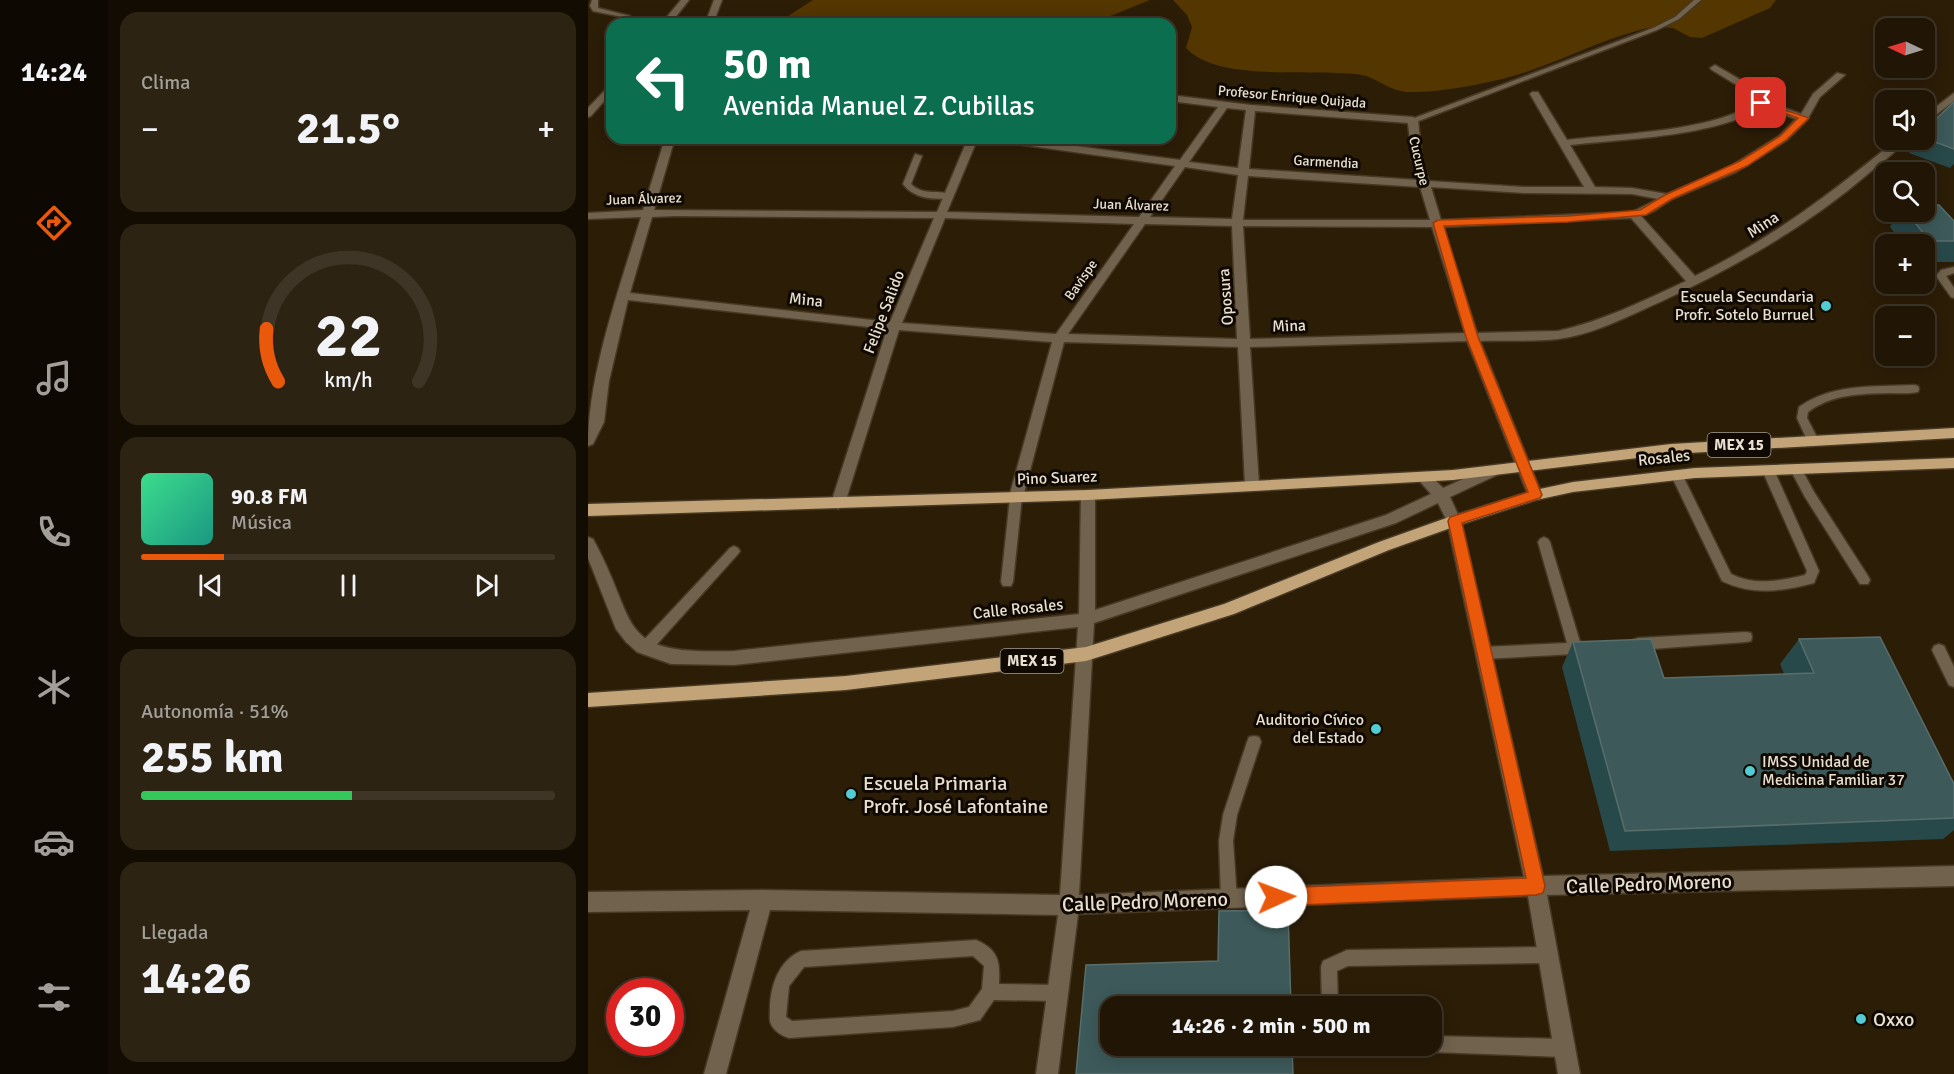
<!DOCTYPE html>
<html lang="es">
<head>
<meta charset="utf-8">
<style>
	body { margin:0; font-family:Signika,sans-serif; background:#2d2313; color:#f1f3f6; height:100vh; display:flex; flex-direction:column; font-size:22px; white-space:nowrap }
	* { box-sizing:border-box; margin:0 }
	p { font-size:20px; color:#a29f9a }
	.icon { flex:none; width:33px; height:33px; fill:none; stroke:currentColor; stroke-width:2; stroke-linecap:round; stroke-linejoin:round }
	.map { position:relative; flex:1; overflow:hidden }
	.sheet { display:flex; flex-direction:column; gap:12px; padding:12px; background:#120c03; width:480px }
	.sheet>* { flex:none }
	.guide { position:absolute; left:18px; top:18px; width:570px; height:126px; border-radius:18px; box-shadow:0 3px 15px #0003,0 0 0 2px #3e3527; background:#0b6e4f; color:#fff; overflow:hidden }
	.needle { width:39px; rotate:274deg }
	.fabs { position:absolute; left:1287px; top:18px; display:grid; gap:12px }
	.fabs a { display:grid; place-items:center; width:60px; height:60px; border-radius:12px; background:#211605; box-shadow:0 3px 15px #0003,0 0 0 2px #3e3527; font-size:30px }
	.speed { position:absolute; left:18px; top:978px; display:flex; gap:12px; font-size:30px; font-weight:700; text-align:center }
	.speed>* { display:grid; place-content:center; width:78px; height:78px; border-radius:50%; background:#211605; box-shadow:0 3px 15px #0003,0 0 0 2px #3e3527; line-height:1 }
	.speed .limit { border:9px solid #d22; background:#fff; color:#111 }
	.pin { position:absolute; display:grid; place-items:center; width:51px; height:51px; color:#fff; margin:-26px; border-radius:12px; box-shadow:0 3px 9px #0006 }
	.me { position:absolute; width:66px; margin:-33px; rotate:88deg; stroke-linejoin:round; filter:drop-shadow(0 0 4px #0008) }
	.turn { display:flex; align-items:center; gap:21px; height:126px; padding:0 18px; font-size:27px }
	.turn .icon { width:78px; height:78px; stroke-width:2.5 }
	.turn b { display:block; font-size:42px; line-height:51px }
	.big { font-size:45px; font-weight:700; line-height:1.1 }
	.sheet .card { flex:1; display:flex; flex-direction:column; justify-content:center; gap:9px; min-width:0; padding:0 21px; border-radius:18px; background:#2d2313 }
	.sheet .dial { align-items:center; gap:0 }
	.dial svg { height:156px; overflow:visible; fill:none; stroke:#3e3527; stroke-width:7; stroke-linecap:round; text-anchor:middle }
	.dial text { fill:#f1f3f6; stroke:none }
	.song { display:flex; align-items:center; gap:18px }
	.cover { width:72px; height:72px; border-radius:9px; background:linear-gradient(135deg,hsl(150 70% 55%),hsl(170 70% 35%)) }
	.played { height:6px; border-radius:3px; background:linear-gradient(90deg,#ea580c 20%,#3e3527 20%) }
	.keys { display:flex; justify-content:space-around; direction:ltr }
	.heat { display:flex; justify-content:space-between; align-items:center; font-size:33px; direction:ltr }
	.charge { height:9px; border-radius:4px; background:linear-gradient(90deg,#34c759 51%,#3e3527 0) }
	.trip { position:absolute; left:512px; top:996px; width:342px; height:60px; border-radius:18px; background:#211605; box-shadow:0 3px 15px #0003,0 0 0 2px #3e3527; font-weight:700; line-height:60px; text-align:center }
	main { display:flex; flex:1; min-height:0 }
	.menu { display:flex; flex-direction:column; width:108px; justify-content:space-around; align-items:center; background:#0d0902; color:#a29f9a }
	.menu .icon { width:42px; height:42px }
	.menu .selected { color:#ea580c }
	.menu b { font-size:27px; color:#f1f3f6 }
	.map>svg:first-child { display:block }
	.green { fill:#533600 }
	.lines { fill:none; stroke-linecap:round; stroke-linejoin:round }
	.service-casing { stroke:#463823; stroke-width:3 }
	.minor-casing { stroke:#463823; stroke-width:3 }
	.primary-casing { stroke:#463823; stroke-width:3 }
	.service { fill:#70624d; fill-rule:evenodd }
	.minor { fill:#70624d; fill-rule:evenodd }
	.primary { fill:#c2a478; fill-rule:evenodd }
	.wall { fill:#28494a }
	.building { fill:#3d5959; stroke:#586e6c; stroke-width:1.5 }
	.route { fill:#ea580c; stroke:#983908; stroke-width:1.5 }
	.poi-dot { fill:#51ccd2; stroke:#0f0902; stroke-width:2 }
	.labels { text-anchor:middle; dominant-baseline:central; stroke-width:6; stroke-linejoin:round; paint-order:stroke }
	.far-street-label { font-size:14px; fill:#e8dfd1; stroke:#0f0902 }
	.shield { fill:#0f0902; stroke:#a79f93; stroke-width:1.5 }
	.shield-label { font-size:15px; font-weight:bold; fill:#e8dfd1 }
	.street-label { font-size:16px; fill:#e8dfd1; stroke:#0f0902 }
	.poi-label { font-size:16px; fill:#e8dfd1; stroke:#0f0902; text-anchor:end }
	.near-poi-label { font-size:20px; fill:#e8dfd1; stroke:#0f0902; text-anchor:start }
	.near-street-label { font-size:20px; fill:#e8dfd1; stroke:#0f0902 }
</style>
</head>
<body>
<main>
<nav class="menu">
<b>14:24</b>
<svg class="icon selected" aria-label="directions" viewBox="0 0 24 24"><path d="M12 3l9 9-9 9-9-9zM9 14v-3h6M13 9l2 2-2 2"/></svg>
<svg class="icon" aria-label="music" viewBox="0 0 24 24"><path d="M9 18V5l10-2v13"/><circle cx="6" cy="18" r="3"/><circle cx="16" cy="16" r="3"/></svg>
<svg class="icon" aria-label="phone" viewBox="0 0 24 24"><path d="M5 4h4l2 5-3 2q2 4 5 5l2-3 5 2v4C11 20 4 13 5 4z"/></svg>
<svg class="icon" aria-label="climate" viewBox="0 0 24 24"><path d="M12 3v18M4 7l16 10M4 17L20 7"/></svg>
<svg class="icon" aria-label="car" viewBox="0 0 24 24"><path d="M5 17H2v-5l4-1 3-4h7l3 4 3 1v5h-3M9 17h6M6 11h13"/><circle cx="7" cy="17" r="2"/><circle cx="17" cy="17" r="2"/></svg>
<svg class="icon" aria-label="filters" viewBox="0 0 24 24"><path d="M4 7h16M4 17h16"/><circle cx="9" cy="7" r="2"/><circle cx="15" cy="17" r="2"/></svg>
</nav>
<section class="sheet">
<div class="card"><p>Clima</p>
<div class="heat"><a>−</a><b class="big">21.5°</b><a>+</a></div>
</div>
<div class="card dial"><svg viewBox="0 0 100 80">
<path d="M14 69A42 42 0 1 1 86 69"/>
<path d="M14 69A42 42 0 0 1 8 42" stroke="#ea580c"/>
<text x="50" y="56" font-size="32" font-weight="700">22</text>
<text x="50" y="72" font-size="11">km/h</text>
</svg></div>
<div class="card">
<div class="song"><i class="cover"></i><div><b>90.8 FM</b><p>Música</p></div></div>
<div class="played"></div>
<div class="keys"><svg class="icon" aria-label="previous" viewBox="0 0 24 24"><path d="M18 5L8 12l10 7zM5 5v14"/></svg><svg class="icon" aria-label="pause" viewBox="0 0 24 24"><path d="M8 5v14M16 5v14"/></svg><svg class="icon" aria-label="next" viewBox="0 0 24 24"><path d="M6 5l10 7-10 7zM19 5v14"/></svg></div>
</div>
<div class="card"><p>Autonomía · 51%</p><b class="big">255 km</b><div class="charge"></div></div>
<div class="card"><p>Llegada</p><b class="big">14:26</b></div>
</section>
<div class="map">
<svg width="1366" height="1074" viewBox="0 0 1366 1074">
	<rect width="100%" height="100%" fill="#2c1d07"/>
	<path class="green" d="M225,0H562L503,24H193L197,18Z
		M585,0H1188L1182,8L1114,38L1102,37L1085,28L1065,27C1011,38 963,68 910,80C883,86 852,92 825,92C802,93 792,79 774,75C727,68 630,83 598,48L604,27L599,15Z"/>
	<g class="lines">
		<defs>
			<path id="service" d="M4,0H10V8L42,16L39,18L5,11L2,6Z
				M1106,0H1113L1091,19L1069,30L828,122L821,120L1065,28L1087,17Z
				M327,154L334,156L323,184C336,197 352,188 365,196L364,198C347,200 326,199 315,184Z
				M1366,267V273L1358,276L1366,288V298L1363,297L1348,276L1353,270Z
				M1326,385L1330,386L1331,389L1330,392C1321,394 1311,393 1301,393C1272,394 1244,394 1220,412L1219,418L1231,441L1225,445L1221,444L1209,418L1211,407C1245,383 1286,387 1326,385Z
				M1208,465L1212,466L1226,492L1280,576L1282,580L1280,584H1272L1217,497L1202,469Z
				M1180,466L1186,470L1231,571L1226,583L1222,584C1191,592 1163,595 1134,581L1083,475L1089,471L1093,472L1143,574C1167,586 1192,581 1217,575L1219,571L1174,470Z
				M428,493L434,497L425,582L423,586H415L413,582L422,497Z
				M956,537L960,539L962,542L992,642L1002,643L1004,647L1002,651L987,654L896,659L891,657L889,653L891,649L896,647L979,643L950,542L952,539Z
				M146,546L150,548L152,551L150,554L62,652L57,654L52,652L50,648L52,644L142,548Z
				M1158,632L1163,633L1164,637L1163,641L1158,642L1050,650L1045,648L1043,644L1045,640L1050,638Z
				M1351,644L1356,646L1366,667V687L1361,685L1344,650L1346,646Z
				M666,736L671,737L673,742L649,815L645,841L649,899L647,905L641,907L635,905L633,899L631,841L635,815L659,742L661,737Z
				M388,940C411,950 412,962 411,984L469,985L475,987L477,993L475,999L469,1001L406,1000L392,1020L365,1027L201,1038C194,1036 186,1031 183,1024C181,1020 182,1015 182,1010C182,987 190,961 213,951ZM385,956L396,966L394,989L381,1007L365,1011L204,1021L198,1017L201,986L216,967Z
				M959,947L965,949L967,955L965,961L959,963L760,966L749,971L750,1006H734L733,967L735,961L759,950Z
				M843,1036L975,1039L981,1042L984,1048L981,1054L975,1057L843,1052L837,1050L835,1046H843Z"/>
			<path id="minor" d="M93,0H101L82,24H73Z
				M126,0H134L125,24H117Z
				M1127,65L1172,91L1178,101L1213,114L1225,94L1249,73L1257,75L1232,97L1219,120L1199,140L1148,172L1084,199L1066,211L1053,216L1107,276C1186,237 1241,195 1308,140H1319C1308,152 1294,162 1281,173C1218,227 1147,267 1072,302C1040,316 1005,335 970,339C944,342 917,340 892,341L954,495L952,499L947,500L940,495L879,341L662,347L671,485L664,490L657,485L650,347L476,342L435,497L428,502L421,497L464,342L311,330L257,503L250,509L243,503L299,329L40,300L21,381L16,422L5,444L0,446C0,374 32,287 53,217L0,219V213L55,210L77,138H87L66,210L349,212L380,138H390L359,212L551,217L587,166L407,141L402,138H429L592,160L630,107L582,101V95L663,105L825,117L830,120L834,160L841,181L936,187H996L942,94L944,92H950L979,140C1033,133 1124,132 1169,102L1165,95L1124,70L1122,68ZM1175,107L1208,119L1191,136L1140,168L1079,194L1044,188L1007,187L982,145C1037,139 1130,136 1175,107ZM639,108L658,110L650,168L601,162ZM667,111L820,123L824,160L830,180L661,169ZM597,167L650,175L644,219L562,217ZM660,176L832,187L842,220H655ZM843,187L936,193L1044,194L1070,199L1044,212L853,220ZM87,216L346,218L302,322L42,293L64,217ZM357,218L546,224L468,334L314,323ZM1043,218L1098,281C1057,300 1015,321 970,331L889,333L855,227ZM557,224L644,226L649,339L480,334ZM655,226L844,227L877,333L662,339Z
				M24,83V92L3,116L0,117V108Z
				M1366,93V101L1336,124V116Z
				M904,466L911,471L909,475L862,497L873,521L955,876L1366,866V886L959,895L992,1074H970L940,896L490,914L470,1074H448L470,915L182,910L138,1074H116L162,910L0,912V892L175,890L472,895L490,627L146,665L83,664L49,652L38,642L28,629L0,558V537L5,539C53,626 24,655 146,651L491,614L493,495L500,490L507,495V610L798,515L843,494L828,477L830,473H840L855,488ZM850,503L859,521L936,877L491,895L506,623L808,523Z"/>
			<path id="primary" d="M1366,428V438L1083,454L865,480L500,500L0,516V504L500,490L865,470L1083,444Z
				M1366,458V468L1107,478L985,492L948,500L871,525L801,550L646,614L498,661L258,690L0,707V693L258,676L498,647L636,604L791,542L861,517L947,490L985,482L1107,468Z"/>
		</defs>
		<use href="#service" class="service-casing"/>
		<use href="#minor" class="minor-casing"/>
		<use href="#primary" class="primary-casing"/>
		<use href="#service" class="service"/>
		<use href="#minor" class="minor"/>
		<use href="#primary" class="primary"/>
	</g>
	<path class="wall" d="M1366,102V164L1362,168L1321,153L1328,140H1336V130Z
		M1310,212H1336L1366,221V262H1336V244H1315L1302,227Z
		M1211,639L1366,784V830L1355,839L1022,851L974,667L985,642L1076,678L1196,674L1192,664Z"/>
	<path class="building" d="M1366,102V149L1336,138V130Z
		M1336,205H1351L1366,221V241H1342L1318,212H1336Z
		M1292,637L1366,784V818L1037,831L985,642L1063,639L1076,678L1226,673L1211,639Z
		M700,910L703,1006H522V1046H704L705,1074H488L498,965L630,961L631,911Z"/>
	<path class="route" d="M1170,101L1221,118L1198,140L1159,166L1084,199L1058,215L980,222L856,226L890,337L954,495L952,498L874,523L957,886L955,893L948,895L688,906L682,903L679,897L682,890L688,888L938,878L860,521L862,517L940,492L878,337L845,223L850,220L980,216L1052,210L1077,195L1152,161L1192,136L1210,118L1170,104Z"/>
	<g class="poi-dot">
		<circle cx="1238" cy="306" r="6"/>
		<circle cx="788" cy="729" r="6"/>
		<circle cx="1162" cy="771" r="6"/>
		<circle cx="263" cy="794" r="6"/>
		<circle cx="1273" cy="1019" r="6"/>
	</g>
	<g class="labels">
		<g class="far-street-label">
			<text transform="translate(704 97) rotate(5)">Profesor Enrique Quijada</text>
			<text transform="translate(831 161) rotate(77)">Cucurpe</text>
			<text transform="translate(738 162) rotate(3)">Garmendia</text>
			<text transform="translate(56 199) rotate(-2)">Juan Álvarez</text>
			<text transform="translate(543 205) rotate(2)">Juan Álvarez</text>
			<text transform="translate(493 280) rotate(-55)">Bavispe</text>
		</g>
		<g class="shield">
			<rect x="1119.5" y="433" width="63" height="24" rx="4.5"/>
			<rect x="412.5" y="649" width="63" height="24" rx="4.5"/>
		</g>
		<g class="shield-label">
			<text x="1151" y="445">MEX 15</text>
			<text x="444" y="661">MEX 15</text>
		</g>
		<g class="street-label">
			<text transform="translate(1175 225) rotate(-33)">Mina</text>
			<text transform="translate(638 297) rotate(-94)">Oposura</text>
			<text transform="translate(218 300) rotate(6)">Mina</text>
			<text transform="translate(296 312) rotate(-69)">Felipe Salido</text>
			<text transform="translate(701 326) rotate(-2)">Mina</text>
			<text transform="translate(1076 458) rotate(-6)">Rosales</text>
			<text transform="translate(469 478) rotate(-2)">Pino Suarez</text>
			<text transform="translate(430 609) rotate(-6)">Calle Rosales</text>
		</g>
		<g class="poi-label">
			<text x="1226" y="297">Escuela Secundaria<tspan x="1226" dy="18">Profr. Sotelo Burruel</tspan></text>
			<text x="776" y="720">Auditorio Cívico<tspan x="776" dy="18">del Estado</tspan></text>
			<text x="1174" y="762" text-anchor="start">IMSS Unidad de<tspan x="1174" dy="18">Medicina Familiar 37</tspan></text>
		</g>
		<g class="near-poi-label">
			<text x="275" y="783">Escuela Primaria<tspan x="275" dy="23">Profr. José Lafontaine</tspan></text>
			<text x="1285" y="1019">Oxxo</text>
		</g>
		<g class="near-street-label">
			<text transform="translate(1061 884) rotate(-2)">Calle Pedro Moreno</text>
			<text transform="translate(557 902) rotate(-2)">Calle Pedro Moreno</text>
		</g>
	</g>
</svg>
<div class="fabs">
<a><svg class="needle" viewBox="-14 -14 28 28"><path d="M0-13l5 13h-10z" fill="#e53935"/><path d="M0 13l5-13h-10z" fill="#a29f9a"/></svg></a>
<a><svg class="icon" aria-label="sound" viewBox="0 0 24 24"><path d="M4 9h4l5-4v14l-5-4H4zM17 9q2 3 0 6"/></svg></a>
<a><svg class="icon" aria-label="search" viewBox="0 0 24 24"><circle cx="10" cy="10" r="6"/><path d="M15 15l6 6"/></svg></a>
<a>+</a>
<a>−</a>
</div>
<div class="speed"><div class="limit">30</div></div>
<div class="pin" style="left:1173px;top:103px;background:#d93025"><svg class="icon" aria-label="arrive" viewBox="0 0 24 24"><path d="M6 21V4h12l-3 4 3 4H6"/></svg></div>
<svg class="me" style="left:688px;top:897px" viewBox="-20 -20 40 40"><circle r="19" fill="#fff"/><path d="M0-13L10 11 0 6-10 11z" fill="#ea580c"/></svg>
<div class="trip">14:26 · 2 min · 500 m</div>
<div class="guide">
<div class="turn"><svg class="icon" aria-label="left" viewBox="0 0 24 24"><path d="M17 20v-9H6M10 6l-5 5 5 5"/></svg><div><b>50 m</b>Avenida Manuel Z. Cubillas</div></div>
</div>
</div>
</main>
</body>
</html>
